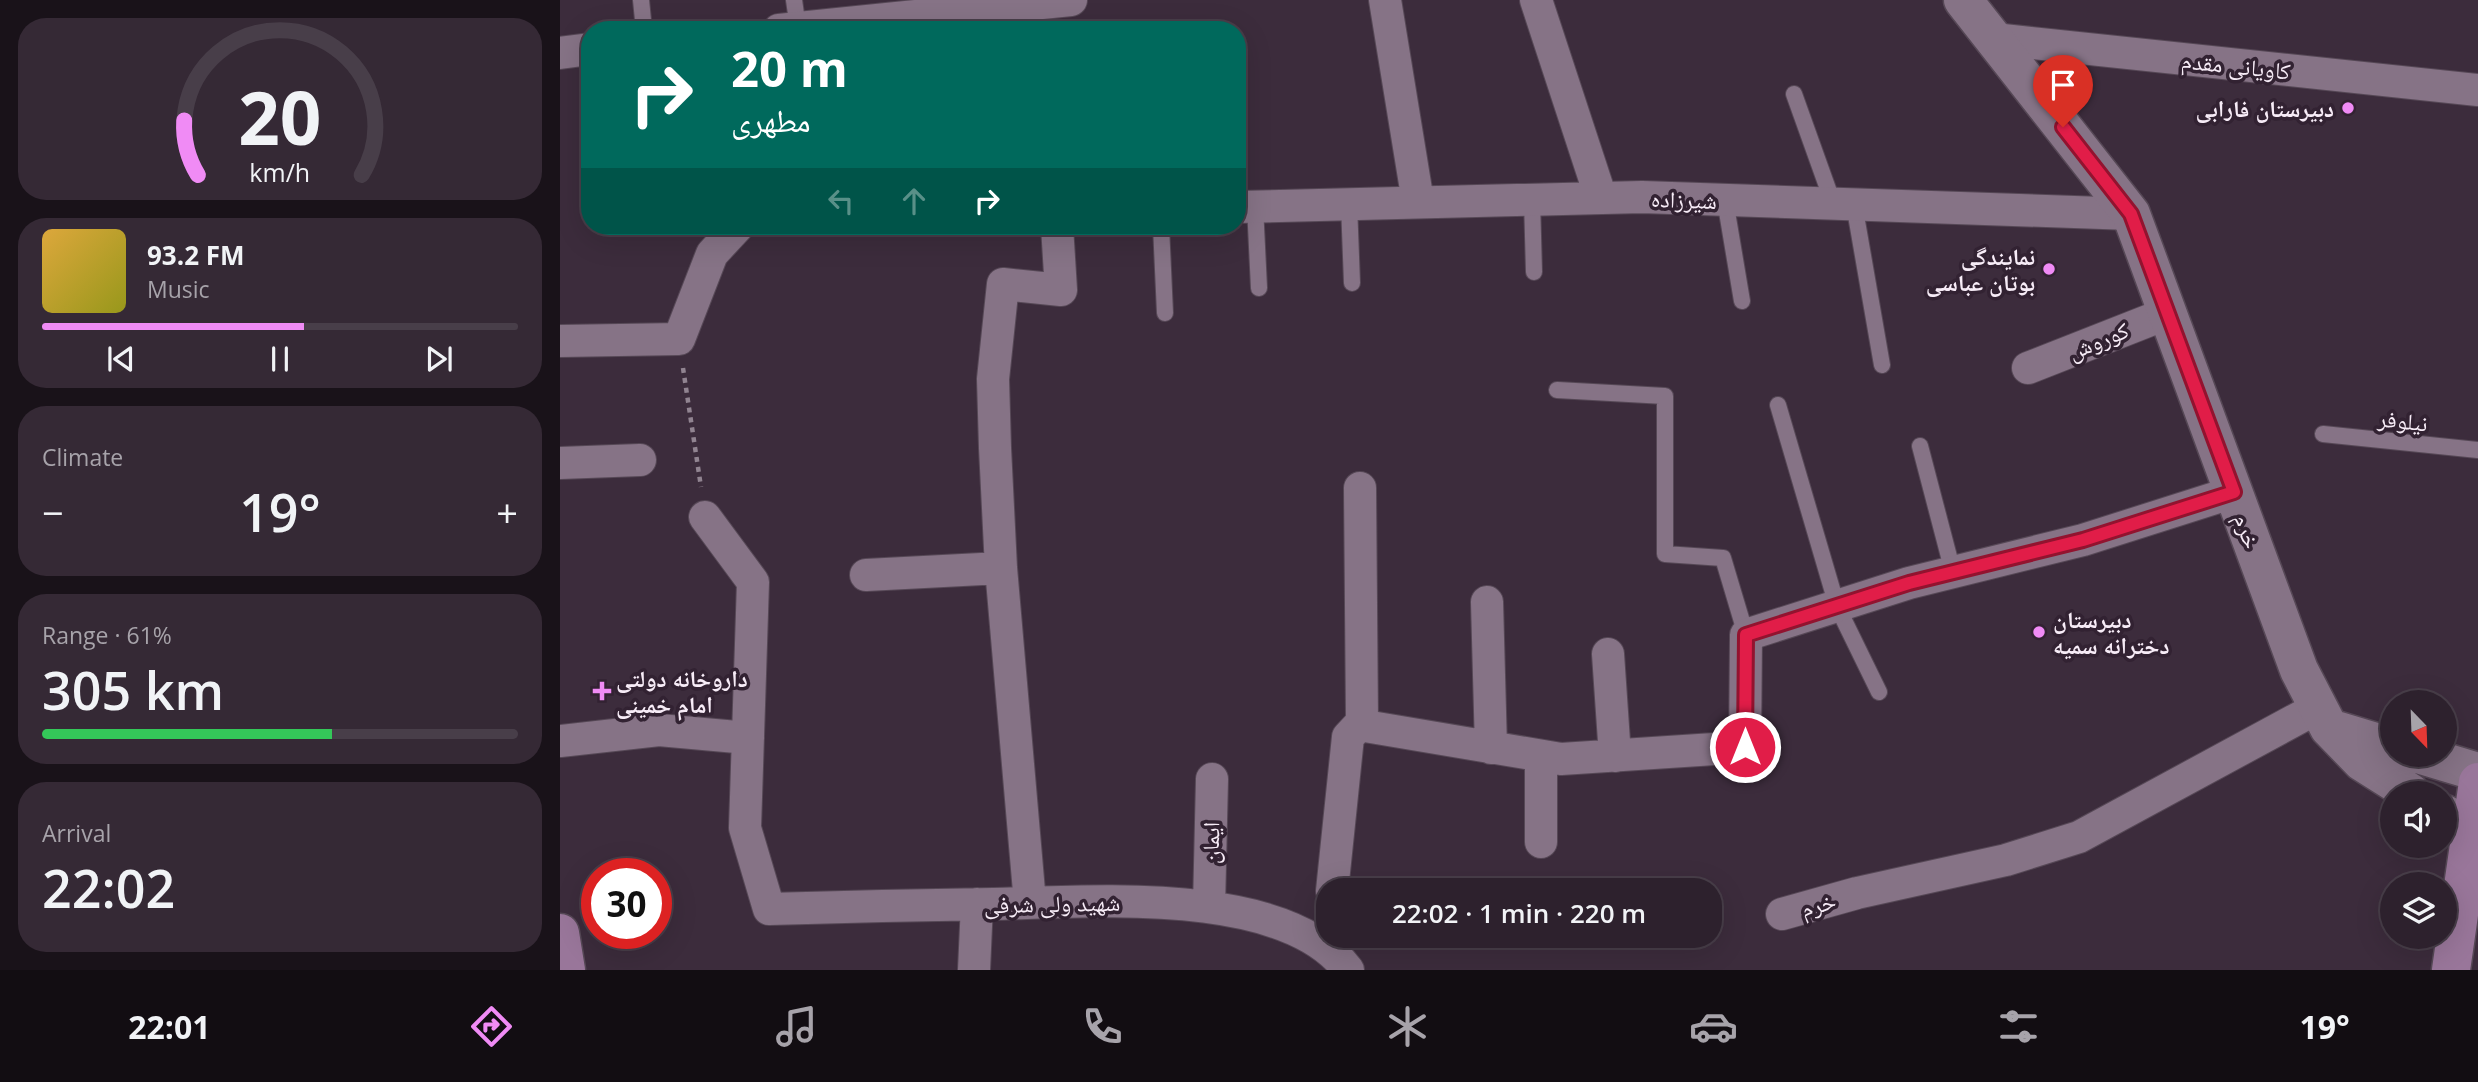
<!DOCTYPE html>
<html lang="en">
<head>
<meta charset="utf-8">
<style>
	body { margin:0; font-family:"Open Sans","Noto Naskh Arabic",sans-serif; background:#352935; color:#f1f3f6; height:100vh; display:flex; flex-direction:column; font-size:26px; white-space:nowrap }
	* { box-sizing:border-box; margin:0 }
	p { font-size:23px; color:#a7a3aa }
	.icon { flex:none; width:38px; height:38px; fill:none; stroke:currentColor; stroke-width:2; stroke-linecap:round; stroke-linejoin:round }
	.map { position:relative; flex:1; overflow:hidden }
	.drawer { display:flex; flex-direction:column; gap:18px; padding:18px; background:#191219; width:560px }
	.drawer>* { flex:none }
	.hud { position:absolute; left:21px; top:21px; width:665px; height:214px; border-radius:28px; box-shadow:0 7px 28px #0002,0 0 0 2px #483e49; background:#00695c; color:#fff; overflow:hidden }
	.needle { width:46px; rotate:157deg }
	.controls { position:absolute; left:1820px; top:690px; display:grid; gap:14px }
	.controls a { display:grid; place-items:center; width:77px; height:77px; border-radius:50%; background:#2d212d; box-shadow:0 7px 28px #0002,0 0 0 2px #483e49; font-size:35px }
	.speed { position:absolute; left:21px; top:858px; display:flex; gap:14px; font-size:35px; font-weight:700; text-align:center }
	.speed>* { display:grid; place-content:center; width:91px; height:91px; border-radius:50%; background:#2d212d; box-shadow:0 7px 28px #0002,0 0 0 2px #483e49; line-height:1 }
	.speed .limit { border:10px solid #d22; background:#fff; color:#111 }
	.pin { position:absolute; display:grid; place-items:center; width:60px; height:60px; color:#fff; margin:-72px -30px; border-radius:50% 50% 50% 0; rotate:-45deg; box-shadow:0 0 7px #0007 }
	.pin .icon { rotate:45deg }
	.me { position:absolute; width:77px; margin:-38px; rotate:0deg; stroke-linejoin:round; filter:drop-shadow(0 0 5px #0008) }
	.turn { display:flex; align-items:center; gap:24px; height:147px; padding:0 35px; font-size:32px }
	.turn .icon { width:91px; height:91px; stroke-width:2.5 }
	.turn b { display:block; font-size:49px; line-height:60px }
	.lanes { display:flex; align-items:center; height:66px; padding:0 35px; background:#0003; justify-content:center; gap:35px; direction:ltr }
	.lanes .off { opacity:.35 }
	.big { font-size:52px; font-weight:600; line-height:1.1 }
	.drawer .widget { flex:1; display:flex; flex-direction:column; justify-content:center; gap:10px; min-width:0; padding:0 24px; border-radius:28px; background:#352935 }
	.drawer .dial { align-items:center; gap:0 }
	.dial svg { height:182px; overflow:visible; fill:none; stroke:#483e49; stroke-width:7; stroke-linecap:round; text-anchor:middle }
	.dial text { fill:#f1f3f6; stroke:none }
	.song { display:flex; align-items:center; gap:21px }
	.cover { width:84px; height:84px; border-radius:10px; background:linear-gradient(135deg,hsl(40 70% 55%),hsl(60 70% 35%)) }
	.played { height:7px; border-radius:4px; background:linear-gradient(90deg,#f08bf5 55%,#483e49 55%) }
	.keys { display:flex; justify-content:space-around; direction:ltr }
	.heat { display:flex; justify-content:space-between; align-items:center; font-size:38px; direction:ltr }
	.charge { height:10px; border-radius:5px; background:linear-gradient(90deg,#34c759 61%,#483e49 0) }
	.trip { position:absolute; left:756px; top:878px; width:406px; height:70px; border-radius:28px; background:#2d212d; box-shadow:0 7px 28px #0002,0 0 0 2px #483e49; font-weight:600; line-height:70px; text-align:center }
	.dock { display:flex; height:112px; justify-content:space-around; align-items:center; background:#120d12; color:#a7a3aa }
	.dock .icon { width:49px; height:49px }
	.dock .on { color:#f08bf5 }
	.dock b { font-size:32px; color:#f1f3f6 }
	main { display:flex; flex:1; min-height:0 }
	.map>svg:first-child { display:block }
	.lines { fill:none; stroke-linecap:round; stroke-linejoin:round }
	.service-casing { stroke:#564856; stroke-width:18 }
	.minor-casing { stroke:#564856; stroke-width:34 }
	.tertiary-casing { stroke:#564856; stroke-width:41 }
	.secondary-casing { stroke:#564856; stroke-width:41 }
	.path { stroke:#918491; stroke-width:4.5; stroke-dasharray:5 5; stroke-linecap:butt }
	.service { stroke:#867386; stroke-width:16 }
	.minor { stroke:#867386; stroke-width:32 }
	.tertiary { stroke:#867386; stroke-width:38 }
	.secondary { stroke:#99769a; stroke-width:38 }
	.route-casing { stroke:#92132f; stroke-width:18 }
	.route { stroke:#e11d48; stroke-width:12 }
	.poi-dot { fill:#f08bf5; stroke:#322232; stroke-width:2.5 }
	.labels { text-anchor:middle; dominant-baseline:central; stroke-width:7; stroke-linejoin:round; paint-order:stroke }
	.street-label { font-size:23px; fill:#f7ecf7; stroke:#322232 }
	.poi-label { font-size:23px; font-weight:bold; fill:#f7ecf7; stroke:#322232; text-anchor:end }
</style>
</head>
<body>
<main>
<section class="drawer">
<div class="widget dial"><svg viewBox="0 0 100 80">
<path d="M14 69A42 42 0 1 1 86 69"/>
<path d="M14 69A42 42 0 0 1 8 45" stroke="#f08bf5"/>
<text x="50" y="56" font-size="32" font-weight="700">20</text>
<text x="50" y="72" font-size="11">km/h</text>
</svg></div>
<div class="widget">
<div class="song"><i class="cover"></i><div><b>93.2 FM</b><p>Music</p></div></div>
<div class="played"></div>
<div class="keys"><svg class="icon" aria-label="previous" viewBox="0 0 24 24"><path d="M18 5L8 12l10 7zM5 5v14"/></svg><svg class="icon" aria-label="pause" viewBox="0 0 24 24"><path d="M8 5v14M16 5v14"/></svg><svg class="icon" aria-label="next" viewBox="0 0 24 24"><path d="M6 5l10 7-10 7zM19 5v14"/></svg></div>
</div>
<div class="widget"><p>Climate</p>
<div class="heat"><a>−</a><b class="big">19°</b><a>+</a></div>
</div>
<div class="widget"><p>Range · 61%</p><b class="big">305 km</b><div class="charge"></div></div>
<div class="widget"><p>Arrival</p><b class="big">22:02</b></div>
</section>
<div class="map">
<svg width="1918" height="970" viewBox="0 0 1918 970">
	<rect width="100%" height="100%" fill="#3c2c3c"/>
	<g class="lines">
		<defs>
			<path id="service" d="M81,0L84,30
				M234,0L238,28
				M1234,94L1273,203
				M972,200L974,272
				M1165,200L1182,301
				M789,204L792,283
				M1294,204L1322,365
				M695,206L699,288
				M601,226L605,313
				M997,390L1105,396V554L1163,558L1186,635
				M1218,405L1277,606L1319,692
				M1763,434L1918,450
				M1360,446L1393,572"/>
			<path id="minor" d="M825,0L858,202
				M976,0L1041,198
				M219,30L511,0
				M1434,39L1918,90
				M0,53L30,49
				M677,207L1082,197L1571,214
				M0,341L119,339L152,254L178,226
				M1468,368L1608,313
				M0,463L80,460
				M145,517L193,582L185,828L209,909C284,907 358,905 433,904C529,902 725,885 788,970
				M306,575L441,568
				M927,602L931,748
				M1048,654L1055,756
				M799,725L1001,759L1185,747L1186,635L1349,583L1523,540L1674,492
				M0,741L99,730L188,738
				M981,756V842
				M772,891L788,737L802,722L800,488
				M470,903L441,568L435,448L433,379L443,284L501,290L497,226
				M649,907L652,779
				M1222,914L1297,893L1446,860L1519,837L1759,707
				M414,970L417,904"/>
			<path id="tertiary" d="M1403,0L1571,214L1739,670L1769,728
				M1832,747L1769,728L1802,762L1851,793
				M1858,754L1918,772
				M1885,814L1911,830"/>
			<path id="secondary" d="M0,933L6,970
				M1891,970L1918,782"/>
		</defs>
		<use href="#service" class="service-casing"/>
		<use href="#minor" class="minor-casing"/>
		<use href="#tertiary" class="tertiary-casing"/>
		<use href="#secondary" class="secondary-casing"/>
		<path class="path" d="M123,368L141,487"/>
		<use href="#service" class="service"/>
		<use href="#minor" class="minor"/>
		<use href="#tertiary" class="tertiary"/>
		<use href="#secondary" class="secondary"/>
	</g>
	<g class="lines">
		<defs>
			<path id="route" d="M1185,747L1186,635L1349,583L1523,540L1674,492L1571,214L1503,127"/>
		</defs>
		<use href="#route" class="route-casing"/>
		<use href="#route" class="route"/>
	</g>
	<g class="poi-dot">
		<circle cx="1788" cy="108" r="7"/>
		<circle cx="1489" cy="269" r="7"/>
		<circle cx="1479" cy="632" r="7"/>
		<path d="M38.5 680.5h7v7h7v7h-7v7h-7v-7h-7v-7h7z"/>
	</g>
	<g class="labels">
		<g class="street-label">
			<text transform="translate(1676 65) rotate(6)">کاویانی مقدم</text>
			<text transform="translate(1124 199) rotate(2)">شیرزاده</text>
			<text transform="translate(1538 340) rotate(-22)">کوروش</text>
			<text transform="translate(1843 420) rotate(6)">نیلوفر</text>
			<text transform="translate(1688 531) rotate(70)">خرم</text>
			<text transform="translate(650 843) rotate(-89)">ایمان</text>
			<text transform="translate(492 903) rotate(-1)">شهید ولی شرفی</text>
			<text transform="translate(1258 904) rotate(-16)">خرم</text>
		</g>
		<g class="poi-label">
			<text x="1774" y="108">دبیرستان فارابی</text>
			<text x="1475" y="256">نمایندگی<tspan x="1475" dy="26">بوتان عباسی</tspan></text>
			<text x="1493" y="619" text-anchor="start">دبیرستان<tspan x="1493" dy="26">دخترانه سمیه</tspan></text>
			<text x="56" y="678" text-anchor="start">داروخانه دولتی<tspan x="56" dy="26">امام خمینی</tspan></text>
		</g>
	</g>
</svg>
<div class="controls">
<a><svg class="needle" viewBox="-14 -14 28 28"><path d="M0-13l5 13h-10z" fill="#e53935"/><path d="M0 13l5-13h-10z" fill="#a7a3aa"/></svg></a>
<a><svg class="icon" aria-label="sound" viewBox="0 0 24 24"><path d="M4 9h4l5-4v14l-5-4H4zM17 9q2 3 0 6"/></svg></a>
<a><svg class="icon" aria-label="layers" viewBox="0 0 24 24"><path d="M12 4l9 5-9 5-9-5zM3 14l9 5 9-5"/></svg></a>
</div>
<div class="speed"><div class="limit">30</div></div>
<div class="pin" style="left:1503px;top:127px;background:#d93025"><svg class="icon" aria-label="arrive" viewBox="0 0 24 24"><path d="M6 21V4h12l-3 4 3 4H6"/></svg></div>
<svg class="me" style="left:1185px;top:747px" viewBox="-20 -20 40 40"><circle r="17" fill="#e11d48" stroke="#fff" stroke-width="3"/><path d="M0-11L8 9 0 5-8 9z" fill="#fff"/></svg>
<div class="trip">22:02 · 1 min · 220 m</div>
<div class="hud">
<div class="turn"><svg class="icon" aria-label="right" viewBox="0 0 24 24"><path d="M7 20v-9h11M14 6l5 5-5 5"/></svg><div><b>20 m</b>مطهری</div></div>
<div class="lanes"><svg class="icon off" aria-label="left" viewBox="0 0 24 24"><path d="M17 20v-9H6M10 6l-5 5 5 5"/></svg><svg class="icon off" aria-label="ahead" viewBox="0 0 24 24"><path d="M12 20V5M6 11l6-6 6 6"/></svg><svg class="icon" aria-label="right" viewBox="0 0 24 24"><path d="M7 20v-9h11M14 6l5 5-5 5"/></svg></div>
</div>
</div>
</main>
<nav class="dock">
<b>22:01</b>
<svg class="icon on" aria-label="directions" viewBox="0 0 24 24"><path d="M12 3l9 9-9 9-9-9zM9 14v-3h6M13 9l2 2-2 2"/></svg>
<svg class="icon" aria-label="music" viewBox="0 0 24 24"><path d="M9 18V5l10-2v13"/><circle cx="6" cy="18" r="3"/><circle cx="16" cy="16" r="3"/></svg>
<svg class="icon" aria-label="phone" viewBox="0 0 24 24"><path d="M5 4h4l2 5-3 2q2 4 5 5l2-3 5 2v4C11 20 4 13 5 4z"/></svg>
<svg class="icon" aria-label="climate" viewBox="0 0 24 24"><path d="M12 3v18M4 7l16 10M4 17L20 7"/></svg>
<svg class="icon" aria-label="car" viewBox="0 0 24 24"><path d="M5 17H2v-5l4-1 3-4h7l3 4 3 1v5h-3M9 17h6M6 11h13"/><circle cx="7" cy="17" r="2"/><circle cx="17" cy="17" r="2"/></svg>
<svg class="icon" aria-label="filters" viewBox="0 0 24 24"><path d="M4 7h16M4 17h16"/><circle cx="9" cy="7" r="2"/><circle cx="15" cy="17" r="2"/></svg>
<b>19°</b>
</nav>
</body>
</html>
